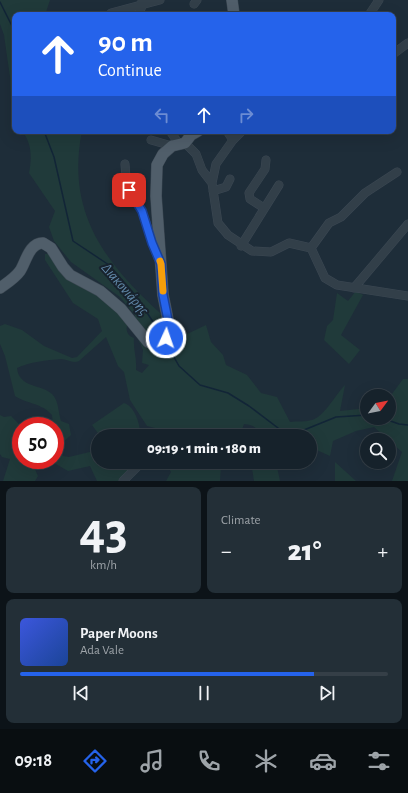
<!DOCTYPE html>
<html lang="en">
<head>
<meta charset="utf-8">
<style>
	body { margin:0; font-family:"Alegreya Sans",sans-serif; background:#232f37; color:#f1f3f6; height:100vh; display:flex; flex-direction:column; font-size:15px; white-space:nowrap }
	* { box-sizing:border-box; margin:0 }
	p { font-size:13px; color:#9ea4a9 }
	.icon { flex:none; width:22px; height:22px; fill:none; stroke:currentColor; stroke-width:2; stroke-linecap:round; stroke-linejoin:round }
	.map { position:relative; height:481px; overflow:hidden }
	.sheet { display:flex; flex-direction:column; gap:6px; padding:6px; background:#0c1318; flex:1 }
	.sheet>* { flex:none }
	.hud { position:absolute; left:12px; top:12px; width:384px; height:122px; border-radius:8px; box-shadow:0 4px 16px #0002,0 0 0 1px #353f47; background:#2563eb; color:#fff; overflow:hidden }
	.needle { width:26px; rotate:58deg }
	.controls { position:absolute; left:360px; top:389px; display:grid; gap:8px }
	.controls a { display:grid; place-items:center; width:36px; height:36px; border-radius:50%; background:#16222b; box-shadow:0 4px 16px #0002,0 0 0 1px #353f47; font-size:20px }
	.speed { position:absolute; left:12px; top:417px; display:flex; gap:8px; font-size:20px; font-weight:700; text-align:center }
	.speed>* { display:grid; place-content:center; width:52px; height:52px; border-radius:50%; background:#16222b; box-shadow:0 4px 16px #0002,0 0 0 1px #353f47; line-height:1 }
	.speed .limit { border:6px solid #d22; background:#fff; color:#111 }
	.pin { position:absolute; display:grid; place-items:center; width:34px; height:34px; color:#fff; margin:-17px; border-radius:8px; box-shadow:0 2px 6px #0006 }
	.me { position:absolute; width:44px; margin:-22px; rotate:3deg; stroke-linejoin:round; filter:drop-shadow(0 0 3px #0008) }
	.turn { display:flex; align-items:center; gap:14px; height:84px; padding:0 20px; font-size:18px }
	.turn .icon { width:52px; height:52px; stroke-width:2.5 }
	.turn b { display:block; font-size:28px; line-height:34px }
	.lanes { display:flex; align-items:center; height:38px; padding:0 20px; background:#0003; justify-content:center; gap:20px; direction:ltr }
	.lanes .off { opacity:.35 }
	.big { font-size:30px; font-weight:800; line-height:1.1 }
	.sheet .widget { flex:1; display:flex; flex-direction:column; justify-content:center; gap:6px; min-width:0; padding:0 14px; border-radius:8px; background:#232f37 }
	.sheet .dial { align-items:center; gap:0 }
	.dial b { font-size:52px; line-height:1 }
	.song { display:flex; align-items:center; gap:12px }
	.cover { width:48px; height:48px; border-radius:6px; background:linear-gradient(135deg,hsl(230 70% 55%),hsl(220 70% 35%)) }
	.played { height:4px; border-radius:2px; background:linear-gradient(90deg,#2563eb 80%,#353f47 80%) }
	.keys { display:flex; justify-content:space-around; direction:ltr }
	.heat { display:flex; justify-content:space-between; align-items:center; font-size:22px; direction:ltr }
	.sheet .tiles { flex:1; display:grid; gap:6px; grid-template-columns:1fr 1fr }
	.widget:last-child { grid-column:span 2 }
	.trip { position:absolute; left:91px; top:429px; width:226px; height:40px; border-radius:20px; background:#16222b; box-shadow:0 4px 16px #0002,0 0 0 1px #353f47; font-weight:800; line-height:40px; text-align:center }
	.dock { display:flex; height:64px; justify-content:space-around; align-items:center; background:#090e11; color:#9ea4a9 }
	.dock .icon { width:28px; height:28px }
	.dock .on { color:#2563eb }
	.dock b { font-size:18px; color:#f1f3f6 }
	.map>svg:first-child { display:block }
	.green { fill:#203a3a }
	.lines { fill:none; stroke-linecap:round; stroke-linejoin:round }
	.stream { stroke:#122537; stroke-width:1.5 }
	.minor-casing { stroke:#3c4853; stroke-width:9 }
	.major-casing { stroke:#3c4853; stroke-width:12 }
	.minor { stroke:#323f49; stroke-width:8 }
	.major { stroke:#505e6a; stroke-width:11 }
	.route-casing { stroke:#184099; stroke-width:10 }
	.route { stroke:#2563eb; stroke-width:7 }
	.slow { stroke:#f59e0b; stroke-width:7 }
	.labels { text-anchor:middle; dominant-baseline:central; stroke-width:4; stroke-linejoin:round; paint-order:stroke }
	.water-label { font-size:15px; font-style:italic; fill:#6289a9; stroke:#18232e }
</style>
</head>
<body>
<div class="map">
<svg width="408" height="481" viewBox="0 0 408 481">
	<rect width="100%" height="100%" fill="#1e2d39"/>
	<path class="green" d="M0,0H50L45,15H15V115L11,104L10,77L4,35L0,24Z
		M22,131H82C63,225 119,278 185,335L206,325L211,342L223,355L226,365L247,375L261,393L277,397L290,422C297,421 306,422 312,420C324,417 336,394 345,385L340,411L367,408V418H389V398L403,379H408V481H392L402,452L374,427L356,431L333,441L330,456L310,447V436H261C257,427 253,425 244,424L241,432L242,436H156L155,428L147,426L130,400L124,372L118,366L106,337L79,361C73,364 67,359 61,359C47,360 29,362 17,368C19,388 41,384 52,394C59,401 58,412 61,421L69,424L71,435L61,444L60,448L63,456L69,457L98,450V462H138L120,481H97L90,466L68,471L49,460H55V426H53L52,415C42,403 27,404 15,396L5,356L0,344V326L5,324L22,330L44,346L72,358L77,357L102,331L98,319L73,303L45,260V254H49L101,294L128,323C125,329 127,336 134,338C133,349 137,358 136,370L142,373L149,365L142,363L143,350L135,332V315L120,297L71,262L54,241L49,227L55,211L29,173C32,158 32,143 22,131Z
		M356,291L363,295L341,335L360,350L349,364L324,340L327,326L333,320L337,293L348,301Z
		M124,403C135,406 141,426 140,436H100L92,425Z
		M0,415L4,417L11,416L21,426V460H36L33,465L38,476L35,481H3L10,459L2,457L0,454Z
		M165,462H223L221,465L220,481H166L171,472Z
		M251,462H276L280,481H254Z
		M335,462L356,481H335Z"/>
	<g class="lines">
		<path class="stream" d="M0,2L15,32
			M44,131L54,157L73,241L109,265L136,296L161,334
			M166,343L179,366L200,385L228,393L249,406L282,431L304,430L336,417L367,415
			M382,418L399,424L408,425"/>
		<defs>
			<path id="minor" d="M194,4L197,0
				M111,13L160,0
				M141,15L140,11L143,4L142,1
				M369,15L379,0
				M393,54L408,43
				M170,131L179,144
				M227,131L233,140
				M242,131L233,140L216,164L212,183L218,223L228,235L252,251L271,252L289,243L311,248
				M151,140L172,146
				M185,143L196,154L202,170L212,183
				M125,164L126,178L129,190L142,211L158,258
				M213,191L226,187L230,179
				M264,208L250,199L249,193L265,169L266,160
				M241,246L279,185
				M311,248L325,278L337,285L408,296
				M311,248L329,223L341,217L365,193L397,172
				M354,288L408,224
				M123,481L142,462"/>
			<path id="major" d="M232,0L234,15
				M0,288C7,283 15,278 20,271C26,262 29,243 43,243L51,248L63,267L70,275L100,291L121,309L148,342L160,341L168,335L170,330L163,295L156,196L157,165L163,154L172,146L185,143L191,135L198,131"/>
		</defs>
		<use href="#minor" class="minor-casing"/>
		<use href="#major" class="major-casing"/>
		<use href="#minor" class="minor"/>
		<use href="#major" class="major"/>
	</g>
	<g class="lines">
		<defs>
			<path id="route" d="M129,190L142,211L152,243L161,264L163,295L170,330L166,338"/>
		</defs>
		<use href="#route" class="route-casing"/>
		<use href="#route" class="route"/>
		<path class="slow" d="M160,261L161,264L163,291"/>
	</g>
	<g class="labels">
		<g class="water-label">
			<text transform="translate(125 289) rotate(49)">Διακονιάρης</text>
		</g>
	</g>
</svg>
<div class="controls">
<a><svg class="needle" viewBox="-14 -14 28 28"><path d="M0-13l5 13h-10z" fill="#e53935"/><path d="M0 13l5-13h-10z" fill="#9ea4a9"/></svg></a>
<a><svg class="icon" aria-label="search" viewBox="0 0 24 24"><circle cx="10" cy="10" r="6"/><path d="M15 15l6 6"/></svg></a>
</div>
<div class="speed"><div class="limit">50</div></div>
<div class="pin" style="left:129px;top:190px;background:#d93025"><svg class="icon" aria-label="arrive" viewBox="0 0 24 24"><path d="M6 21V4h12l-3 4 3 4H6"/></svg></div>
<svg class="me" style="left:166px;top:338px" viewBox="-20 -20 40 40"><circle r="17" fill="#2563eb" stroke="#fff" stroke-width="3"/><path d="M0-11L8 9 0 5-8 9z" fill="#fff"/></svg>
<div class="trip">09:19 · 1 min · 180 m</div>
<div class="hud">
<div class="turn"><svg class="icon" aria-label="ahead" viewBox="0 0 24 24"><path d="M12 20V5M6 11l6-6 6 6"/></svg><div><b>90 m</b>Continue</div></div>
<div class="lanes"><svg class="icon off" aria-label="left" viewBox="0 0 24 24"><path d="M17 20v-9H6M10 6l-5 5 5 5"/></svg><svg class="icon" aria-label="ahead" viewBox="0 0 24 24"><path d="M12 20V5M6 11l6-6 6 6"/></svg><svg class="icon off" aria-label="right" viewBox="0 0 24 24"><path d="M7 20v-9h11M14 6l5 5-5 5"/></svg></div>
</div>
</div>
<section class="sheet">
<div class="tiles">
<div class="widget dial"><b>43</b><p>km/h</p></div>
<div class="widget"><p>Climate</p>
<div class="heat"><a>−</a><b class="big">21°</b><a>+</a></div>
</div>
<div class="widget">
<div class="song"><i class="cover"></i><div><b>Paper Moons</b><p>Ada Vale</p></div></div>
<div class="played"></div>
<div class="keys"><svg class="icon" aria-label="previous" viewBox="0 0 24 24"><path d="M18 5L8 12l10 7zM5 5v14"/></svg><svg class="icon" aria-label="pause" viewBox="0 0 24 24"><path d="M8 5v14M16 5v14"/></svg><svg class="icon" aria-label="next" viewBox="0 0 24 24"><path d="M6 5l10 7-10 7zM19 5v14"/></svg></div>
</div>
</div>
</section>
<nav class="dock">
<b>09:18</b>
<svg class="icon on" aria-label="directions" viewBox="0 0 24 24"><path d="M12 3l9 9-9 9-9-9zM9 14v-3h6M13 9l2 2-2 2"/></svg>
<svg class="icon" aria-label="music" viewBox="0 0 24 24"><path d="M9 18V5l10-2v13"/><circle cx="6" cy="18" r="3"/><circle cx="16" cy="16" r="3"/></svg>
<svg class="icon" aria-label="phone" viewBox="0 0 24 24"><path d="M5 4h4l2 5-3 2q2 4 5 5l2-3 5 2v4C11 20 4 13 5 4z"/></svg>
<svg class="icon" aria-label="climate" viewBox="0 0 24 24"><path d="M12 3v18M4 7l16 10M4 17L20 7"/></svg>
<svg class="icon" aria-label="car" viewBox="0 0 24 24"><path d="M5 17H2v-5l4-1 3-4h7l3 4 3 1v5h-3M9 17h6M6 11h13"/><circle cx="7" cy="17" r="2"/><circle cx="17" cy="17" r="2"/></svg>
<svg class="icon" aria-label="filters" viewBox="0 0 24 24"><path d="M4 7h16M4 17h16"/><circle cx="9" cy="7" r="2"/><circle cx="15" cy="17" r="2"/></svg>
</nav>
</body>
</html>
